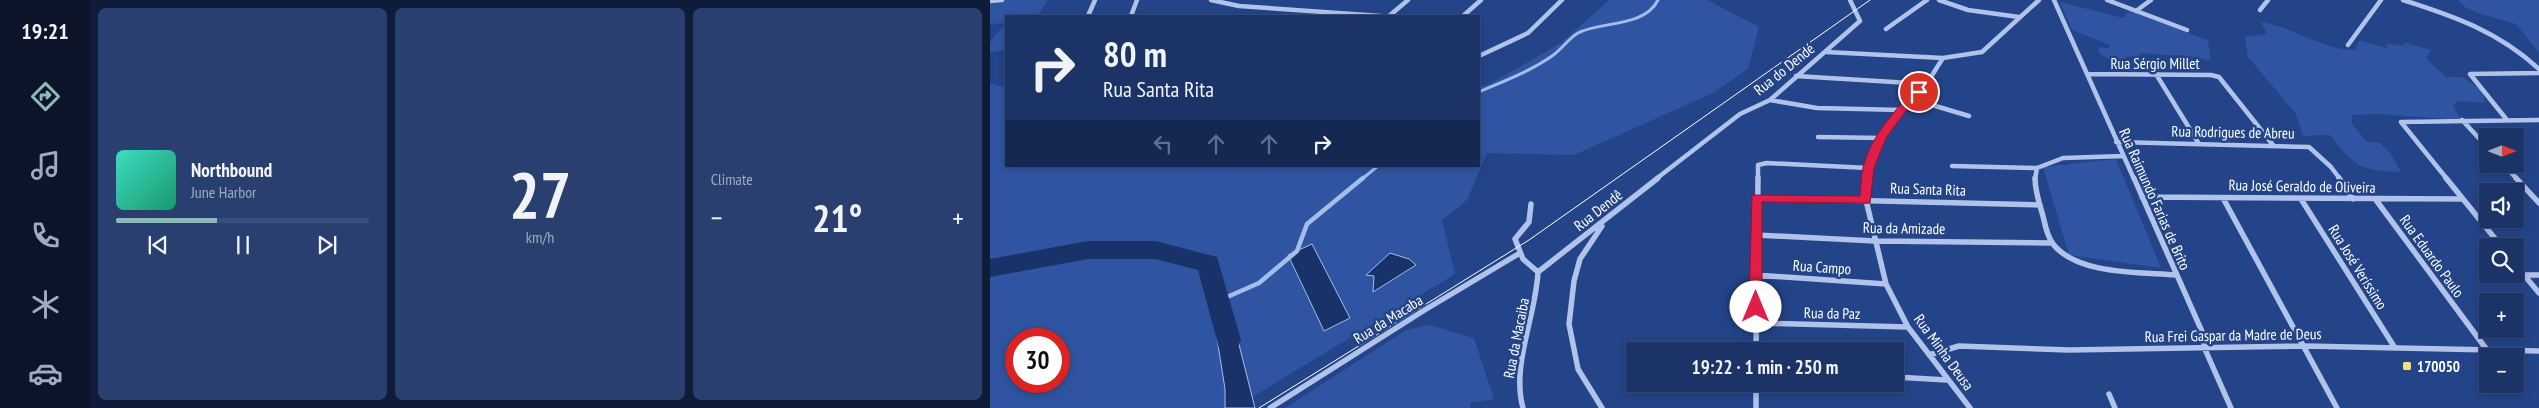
<!DOCTYPE html>
<html lang="en">
<head>
<meta charset="utf-8">
<style>
	body { margin:0; font-family:"PT Sans Narrow",sans-serif; background:#283f70; color:#f1f3f6; height:100vh; display:flex; flex-direction:column; font-size:19px; white-space:nowrap }
	* { box-sizing:border-box; margin:0 }
	p { font-size:16px; color:#a0aac0 }
	.icon { flex:none; width:28px; height:28px; fill:none; stroke:currentColor; stroke-width:2; stroke-linecap:round; stroke-linejoin:round }
	.map { position:relative; flex:1; overflow:hidden }
	.panel { display:flex; flex-direction:column; gap:8px; padding:8px; background:#0f1c39; width:900px }
	.panel>* { flex:none }
	.banner { position:absolute; left:15px; top:15px; width:475px; height:152px; border-radius:0px; box-shadow:0 2px 8px #0003,0 0 0 1px #394e7b; background:#1b3367; color:#f1f3f6; overflow:hidden }
	.needle { width:32px; rotate:90deg }
	.buttons { position:absolute; left:1489px; top:128px; display:grid; gap:10px }
	.buttons a { display:grid; place-items:center; width:45px; height:45px; border-radius:0px; background:#1b3367; box-shadow:0 2px 8px #0003,0 0 0 1px #394e7b; font-size:25px }
	.speed { position:absolute; left:15px; top:328px; display:flex; gap:10px; font-size:25px; font-weight:700; text-align:center }
	.speed>* { display:grid; place-content:center; width:65px; height:65px; border-radius:50%; background:#1b3367; box-shadow:0 2px 8px #0003,0 0 0 1px #394e7b; line-height:1 }
	.speed .limit { border:8px solid #d22; background:#fff; color:#111 }
	.pin { position:absolute; display:grid; place-items:center; width:42px; height:42px; color:#fff; margin:-21px; border:2px solid #fff; border-radius:50%; box-shadow:0 1px 5px #0007 }
	.me { position:absolute; width:55px; margin:-28px; rotate:0deg; stroke-linejoin:round; filter:drop-shadow(0 0 4px #0008) }
	.turn { display:flex; align-items:center; gap:18px; height:105px; padding:0 15px; font-size:22px }
	.turn .icon { width:65px; height:65px; stroke-width:2.5 }
	.turn b { display:block; font-size:35px; line-height:42px }
	.lanes { display:flex; align-items:center; height:48px; padding:0 15px; background:#0003; justify-content:center; gap:25px; direction:ltr }
	.lanes .off { opacity:.35 }
	.big { font-size:38px; font-weight:600; line-height:1.1 }
	.panel .tile { flex:1; display:flex; flex-direction:column; justify-content:center; gap:8px; min-width:0; padding:0 18px; border-radius:8px; background:#283f70 }
	.panel .dial { align-items:center; gap:0 }
	.dial b { font-size:65px; line-height:1 }
	.song { display:flex; align-items:center; gap:15px }
	.cover { width:60px; height:60px; border-radius:8px; background:linear-gradient(135deg,hsl(170 70% 55%),hsl(160 70% 35%)) }
	.played { height:5px; border-radius:2px; background:linear-gradient(90deg,#8bbbb9 40%,#394e7b 40%) }
	.keys { display:flex; justify-content:space-around; direction:ltr }
	.heat { display:flex; justify-content:space-between; align-items:center; font-size:28px; direction:ltr }
	.panel .tiles { flex:1; display:grid; gap:8px; grid-template-columns:repeat(3,1fr) }
	.trip { position:absolute; left:636px; top:342px; width:278px; height:50px; border-radius:0px; background:#1b3367; box-shadow:0 2px 8px #0003,0 0 0 1px #394e7b; font-weight:600; line-height:50px; text-align:center }
	main { display:flex; flex:1; min-height:0 }
	.menu { display:flex; flex-direction:column; width:90px; justify-content:space-around; align-items:center; background:#0b1429; color:#a0aac0 }
	.menu .icon { width:35px; height:35px }
	.menu .on { color:#8bbbb9 }
	.menu b { font-size:22px; color:#f1f3f6 }
	.map>svg:first-child { display:block }
	.green { fill:#2f54a1; fill-rule:evenodd }
	.water { fill:#193269; stroke:#a5bdea }
	.lines { fill:none; stroke-linecap:round; stroke-linejoin:round }
	.stream-far1 { stroke:#a5bdea; stroke-width:3 }
	.stream { stroke:#a5bdea; stroke-width:4.5 }
	.river { fill:#193269; fill-rule:evenodd }
	.street-far1 { stroke:#b1c3ea; stroke-width:4.5 }
	.street { stroke:#b1c3ea; stroke-width:5.5 }
	.tram { stroke:#fff; stroke-width:1 }
	.route { fill:#e11d48; stroke:#92132f }
	.poi-dot { fill:#f4df74; stroke:#244489; stroke-width:2 }
	.labels { text-anchor:middle; dominant-baseline:central; stroke-width:5; stroke-linejoin:round; paint-order:stroke }
	.street-label { font-size:15px; fill:#fff; stroke:#244489 }
	.poi-label { font-size:15px; font-weight:bold; fill:#fff; stroke:#244489; text-anchor:start }
</style>
</head>
<body>
<main>
<nav class="menu">
<b>19:21</b>
<svg class="icon on" aria-label="directions" viewBox="0 0 24 24"><path d="M12 3l9 9-9 9-9-9zM9 14v-3h6M13 9l2 2-2 2"/></svg>
<svg class="icon" aria-label="music" viewBox="0 0 24 24"><path d="M9 18V5l10-2v13"/><circle cx="6" cy="18" r="3"/><circle cx="16" cy="16" r="3"/></svg>
<svg class="icon" aria-label="phone" viewBox="0 0 24 24"><path d="M5 4h4l2 5-3 2q2 4 5 5l2-3 5 2v4C11 20 4 13 5 4z"/></svg>
<svg class="icon" aria-label="climate" viewBox="0 0 24 24"><path d="M12 3v18M4 7l16 10M4 17L20 7"/></svg>
<svg class="icon" aria-label="car" viewBox="0 0 24 24"><path d="M5 17H2v-5l4-1 3-4h7l3 4 3 1v5h-3M9 17h6M6 11h13"/><circle cx="7" cy="17" r="2"/><circle cx="17" cy="17" r="2"/></svg>
</nav>
<section class="panel">
<div class="tiles">
<div class="tile">
<div class="song"><i class="cover"></i><div><b>Northbound</b><p>June Harbor</p></div></div>
<div class="played"></div>
<div class="keys"><svg class="icon" aria-label="previous" viewBox="0 0 24 24"><path d="M18 5L8 12l10 7zM5 5v14"/></svg><svg class="icon" aria-label="pause" viewBox="0 0 24 24"><path d="M8 5v14M16 5v14"/></svg><svg class="icon" aria-label="next" viewBox="0 0 24 24"><path d="M6 5l10 7-10 7zM19 5v14"/></svg></div>
</div>
<div class="tile dial"><b>27</b><p>km/h</p></div>
<div class="tile"><p>Climate</p>
<div class="heat"><a>−</a><b class="big">21°</b><a>+</a></div>
</div>
</div>
</section>
<div class="map">
<svg width="1549" height="408" viewBox="0 0 1549 408">
	<rect width="100%" height="100%" fill="#244489"/>
	<path class="green" d="M0,0H58L47,16H16V23L0,24Z
		M619,0H717L769,27L758,69L723,93L584,155L497,153L477,200L452,220L465,274L244,408H0V83L16,88V166H489V86L500,84L571,43ZM26,339H69V381H26Z
		M1468,0H1549V53L1526,24L1488,13L1475,7Z
		M1070,2L1133,18L1139,11L1218,40L1221,61L1205,57L1149,53L1151,56L1136,57V64L1122,61L1109,53V47L1118,49L1120,45L1082,30Z
		M1271,22C1303,27 1333,50 1365,50L1370,40L1398,49L1396,43L1412,46L1415,43L1441,50L1436,58L1456,77H1472L1492,90L1495,103L1468,101L1463,106L1472,120L1388,114L1362,115V124L1377,142L1390,143L1401,154L1411,172C1370,171 1365,167 1340,135L1313,136L1306,114L1258,57L1255,37L1277,34Z
		M16,26V50L0,52V42L12,27Z
		M1126,159L1171,268L1079,255L1053,167Z
		M440,325L484,338L504,399L480,403L481,408H295L416,330Z"/>
	<path class="water" d="M322,244L360,318L334,331L298,255Z
		M400,253L419,259L426,265L383,292L384,276L376,275Z
		M240,309L265,408H235V389L223,313Z"/>
	<g class="lines">
		<path class="stream-far1" d="M489,92C514,81 539,72 562,56C571,50 579,38 588,33C610,21 654,28 668,0
			M372,179L388,166"/>
		<path class="stream" d="M228,301L269,283L307,251L317,224L373,178"/>
		<path class="river" d="M98,241H165L227,257L251,340L247,348L238,351L229,348L208,270L165,259H98L0,277V259Z"/>
		<path class="street-far1" d="M221,0L249,6L391,16
			M949,0L978,10L1029,17
			M1064,0L1144,179
			M1117,0L1197,30
			M1413,0C1464,16 1509,32 1549,69
			M0,1L12,0
			M1270,10L1278,0
			M1146,11L1161,0
			M98,16L105,0
			M141,16L147,0
			M399,16L418,0
			M473,16L491,0
			M896,29L937,0
			M1358,45L1391,0
			M836,52L953,58
			M489,56L538,33L572,0
			M1097,74L1221,75L1229,77L1283,145
			M1166,74L1209,144
			M806,76L936,84
			M922,99L979,116
			M780,100L827,108L911,110
			M1472,120L1498,148
			M1517,120L1480,74L1549,73
			M828,137L891,138
			M1126,142L1319,147L1341,167L1350,179
			M1513,164L1527,179
			M962,166L1047,168L1073,158L1133,156
			M666,179L750,114L780,100L870,21L860,0
			M768,179V165L777,163L878,168
			M877,179C880,139 912,113 936,84C942,76 947,67 953,58L992,52L1049,0
			M1045,179L1047,168
			M1457,179L1411,122L1549,120"/>
		<path class="street" d="M877,178L876,200L896,284L918,327L980,408
			M1045,178C1045,191 1049,203 1053,216C1055,225 1057,236 1063,244C1087,275 1151,272 1186,275
			M1144,178L1214,336V347L1241,408
			M1349,178L1363,199
			M1456,178L1511,246
			M1526,178L1549,203
			M1152,197L1472,199
			M766,198L1050,205
			M1233,198L1347,408
			M1311,199L1405,348
			M1386,200L1497,350
			M541,204L539,222L525,239L533,259L548,272
			M612,226L590,259L584,281L579,324L588,369L612,408
			M766,235L885,241L1062,243
			M1525,264L1549,293
			M548,272L668,178
			M766,275L896,284
			M1534,275H1549
			M765,323L918,327
			M766,351L768,178
			M939,355L969,346L1079,350L1315,346L1549,351
			M905,377L957,380
			M766,384V408
			M1119,394L1125,408
			M280,408L433,311L530,253
			M533,408C521,365 546,316 548,272"/>
		<path class="tram" d="M269,408L539,240L880,0"/>
	</g>
	<path class="route" d="M925,89L934,92L915,112L896,138L884,168L880,203L772,202V307L770,311H761L759,307L762,195L870,196C871,187 871,177 873,168C880,138 904,111 925,89Z"/>
	<rect class="poi-dot" x="1412" y="361" width="10" height="10" rx="2.5"/>
	<g class="labels">
		<g class="street-label">
			<text x="1165" y="63">Rua Sérgio Millet</text>
			<text transform="translate(794 69) rotate(-39)">Rua do Dendé</text>
			<text transform="translate(1243 132) rotate(1)">Rua Rodrigues de Abreu</text>
			<text transform="translate(1312 186) rotate(1)">Rua José Geraldo de Oliveira</text>
			<text transform="translate(938 189) rotate(2)">Rua Santa Rita</text>
			<text transform="translate(1165 199) rotate(66)">Rua Raimundo Farias de Brito</text>
			<text transform="translate(608 210) rotate(-38)">Rua Dendê</text>
			<text transform="translate(914 228) rotate(1)">Rua da Amizade</text>
			<text transform="translate(1442 256) rotate(54)">Rua Eduardo Paulo</text>
			<text transform="translate(832 267) rotate(4)">Rua Campo</text>
			<text transform="translate(1368 267) rotate(58)">Rua José Veríssimo</text>
			<text transform="translate(842 313) rotate(1)">Rua da Paz</text>
			<text transform="translate(398 319) rotate(-32)">Rua da Macaba</text>
			<text transform="translate(1243 335) rotate(-1)">Rua Frei Gaspar da Madre de Deus</text>
			<text transform="translate(526 338) rotate(-79)">Rua da Macaiba</text>
			<text transform="translate(954 352) rotate(54)">Rua Minha Deusa</text>
		</g>
		<g class="poi-label">
			<text x="1427" y="366">170050</text>
		</g>
	</g>
</svg>
<div class="buttons">
<a><svg class="needle" viewBox="-14 -14 28 28"><path d="M0-13l5 13h-10z" fill="#e53935"/><path d="M0 13l5-13h-10z" fill="#a0aac0"/></svg></a>
<a><svg class="icon" aria-label="sound" viewBox="0 0 24 24"><path d="M4 9h4l5-4v14l-5-4H4zM17 9q2 3 0 6"/></svg></a>
<a><svg class="icon" aria-label="search" viewBox="0 0 24 24"><circle cx="10" cy="10" r="6"/><path d="M15 15l6 6"/></svg></a>
<a>+</a>
<a>−</a>
</div>
<div class="speed"><div class="limit">30</div></div>
<div class="pin" style="left:929px;top:92px;background:#d93025"><svg class="icon" aria-label="arrive" viewBox="0 0 24 24"><path d="M6 21V4h12l-3 4 3 4H6"/></svg></div>
<svg class="me" style="left:766px;top:307px" viewBox="-20 -20 40 40"><circle r="19" fill="#fff"/><path d="M0-13L10 11 0 6-10 11z" fill="#e11d48"/></svg>
<div class="trip">19:22 · 1 min · 250 m</div>
<div class="banner">
<div class="turn"><svg class="icon" aria-label="right" viewBox="0 0 24 24"><path d="M7 20v-9h11M14 6l5 5-5 5"/></svg><div><b>80 m</b>Rua Santa Rita</div></div>
<div class="lanes"><svg class="icon off" aria-label="left" viewBox="0 0 24 24"><path d="M17 20v-9H6M10 6l-5 5 5 5"/></svg><svg class="icon off" aria-label="ahead" viewBox="0 0 24 24"><path d="M12 20V5M6 11l6-6 6 6"/></svg><svg class="icon off" aria-label="ahead" viewBox="0 0 24 24"><path d="M12 20V5M6 11l6-6 6 6"/></svg><svg class="icon" aria-label="right" viewBox="0 0 24 24"><path d="M7 20v-9h11M14 6l5 5-5 5"/></svg></div>
</div>
</div>
</main>
</body>
</html>
